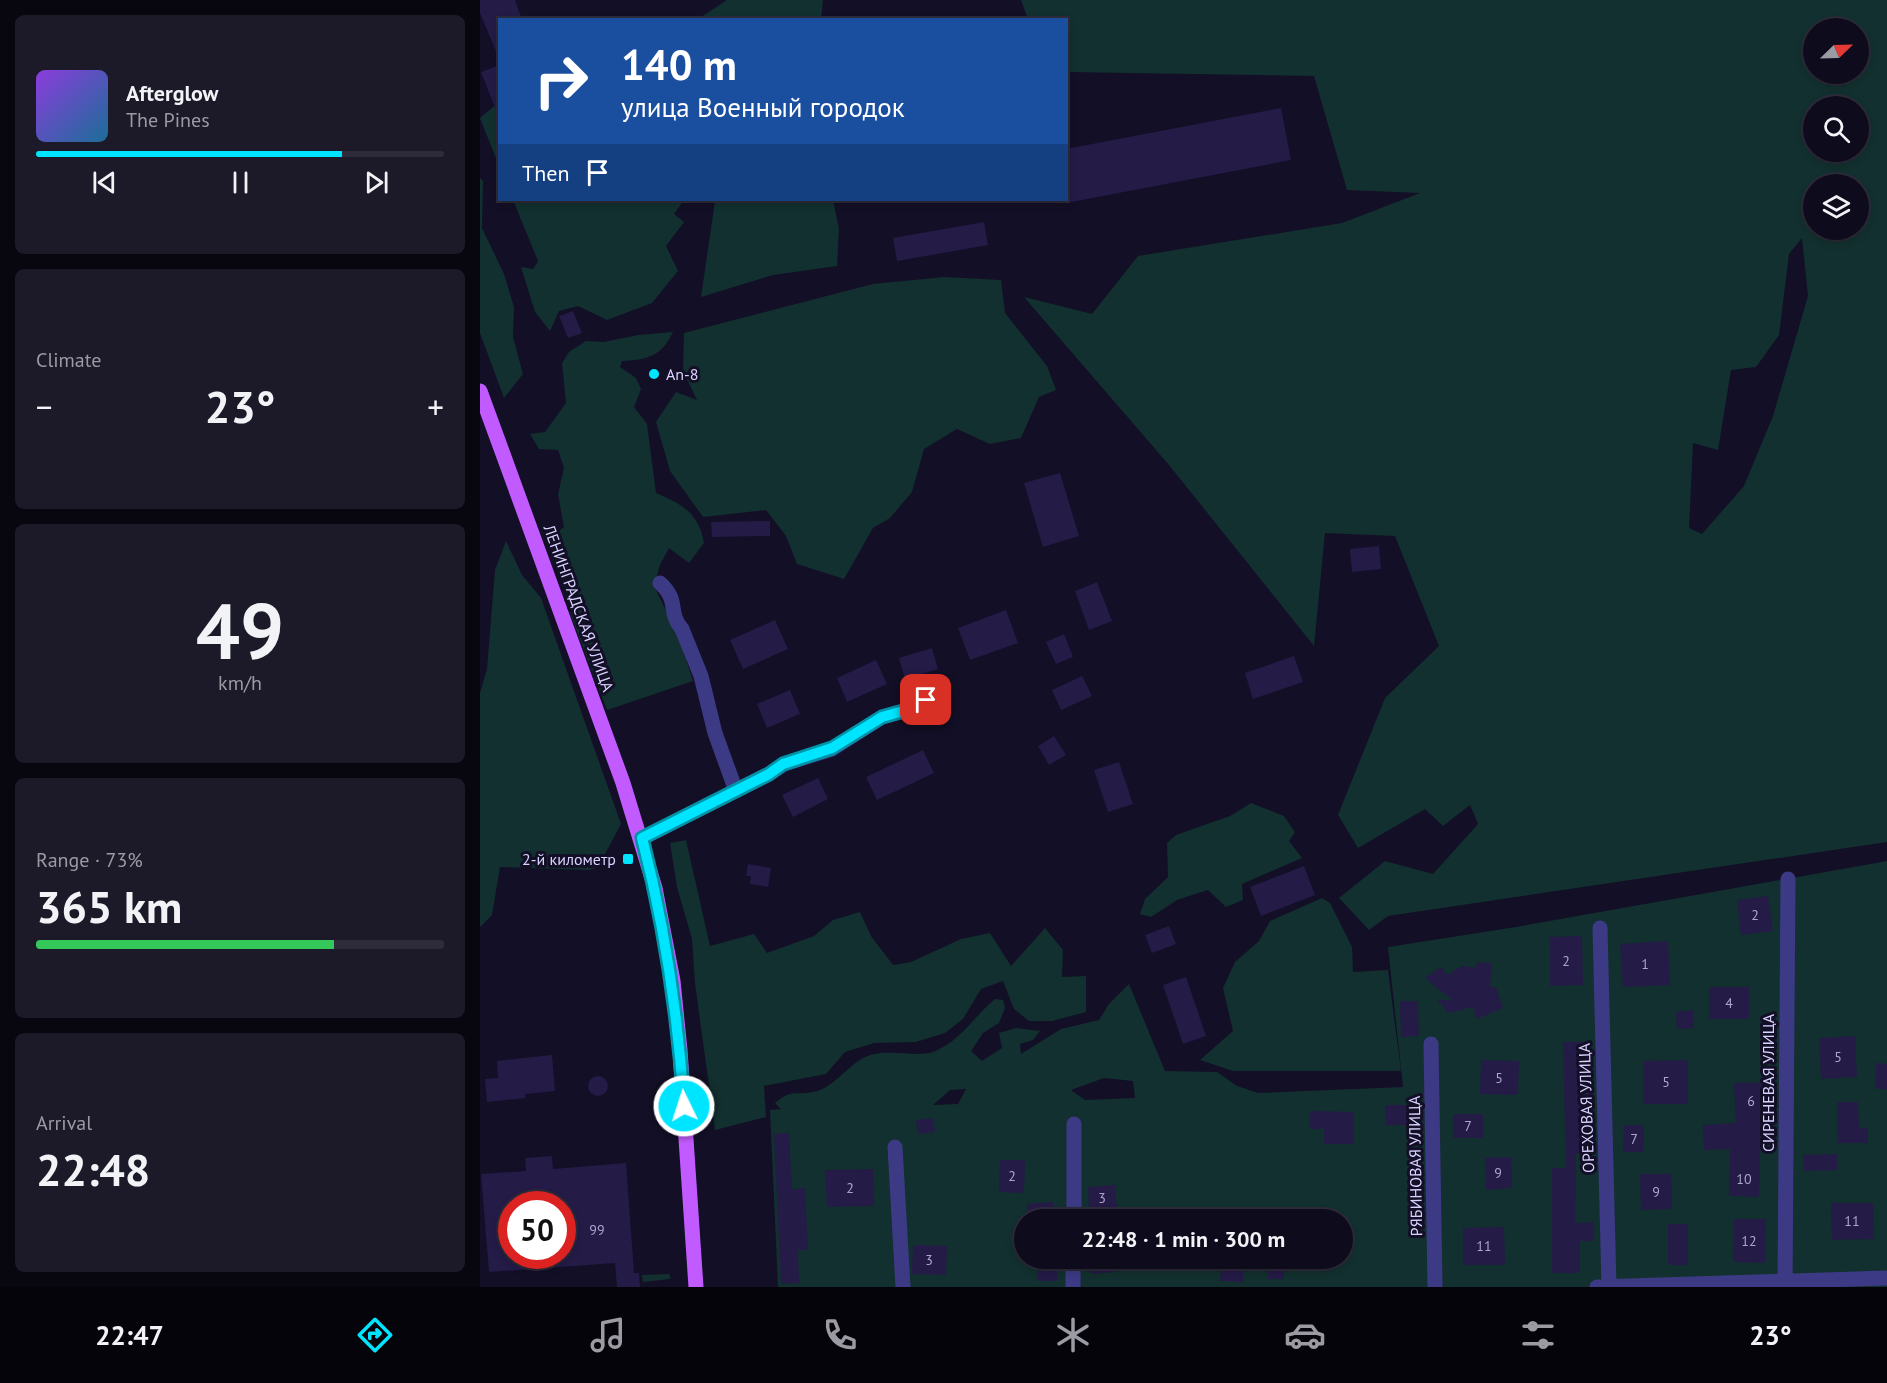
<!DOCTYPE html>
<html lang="en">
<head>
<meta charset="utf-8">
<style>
	body { margin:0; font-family:"PT Sans",sans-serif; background:#1c1929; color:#f1f3f6; height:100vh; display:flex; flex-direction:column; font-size:22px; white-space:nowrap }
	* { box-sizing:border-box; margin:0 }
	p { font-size:20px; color:#9b9ba3 }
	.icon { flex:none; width:33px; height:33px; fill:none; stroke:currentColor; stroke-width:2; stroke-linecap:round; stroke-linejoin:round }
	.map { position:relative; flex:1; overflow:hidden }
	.drawer { display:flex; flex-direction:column; gap:15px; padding:15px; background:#08060f; width:480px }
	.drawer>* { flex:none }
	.hud { position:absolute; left:18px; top:18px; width:570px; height:183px; border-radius:0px; box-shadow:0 3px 9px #0003,0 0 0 2px #2e2b3b; background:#1a4fa0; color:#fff; overflow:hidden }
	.needle { width:39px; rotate:67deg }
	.fabs { position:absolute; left:1323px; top:18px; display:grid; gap:12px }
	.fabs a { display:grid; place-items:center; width:66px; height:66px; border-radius:50%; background:#0e0b1c; box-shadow:0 3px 9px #0003,0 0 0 2px #2e2b3b; font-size:30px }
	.speed { position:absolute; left:18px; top:1191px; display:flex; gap:12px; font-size:30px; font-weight:700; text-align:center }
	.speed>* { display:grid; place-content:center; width:78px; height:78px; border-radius:50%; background:#0e0b1c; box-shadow:0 3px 9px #0003,0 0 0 2px #2e2b3b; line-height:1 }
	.speed .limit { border:9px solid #d22; background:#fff; color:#111 }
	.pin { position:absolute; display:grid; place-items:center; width:51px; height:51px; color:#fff; margin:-26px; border-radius:12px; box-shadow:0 3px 9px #0006 }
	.me { position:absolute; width:66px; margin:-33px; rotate:356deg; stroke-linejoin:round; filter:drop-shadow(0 0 4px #0008) }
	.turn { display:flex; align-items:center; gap:21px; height:126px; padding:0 24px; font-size:27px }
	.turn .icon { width:78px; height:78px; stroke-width:2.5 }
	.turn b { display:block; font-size:42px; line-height:51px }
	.then { display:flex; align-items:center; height:57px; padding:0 24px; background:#0003; gap:12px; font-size:22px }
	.big { font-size:45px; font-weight:700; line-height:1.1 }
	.drawer .widget { flex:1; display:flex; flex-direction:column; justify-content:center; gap:9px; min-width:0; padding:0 21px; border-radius:9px; background:#1c1929 }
	.drawer .dial { align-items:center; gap:0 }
	.dial b { font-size:78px; line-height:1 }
	.song { display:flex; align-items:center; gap:18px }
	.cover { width:72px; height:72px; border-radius:9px; background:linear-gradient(135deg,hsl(270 70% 55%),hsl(200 70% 35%)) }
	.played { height:6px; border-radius:3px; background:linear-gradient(90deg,#00e5ff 75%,#2e2b3b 75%) }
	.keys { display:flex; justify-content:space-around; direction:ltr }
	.heat { display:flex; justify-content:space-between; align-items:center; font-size:33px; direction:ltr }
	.charge { height:9px; border-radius:4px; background:linear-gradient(90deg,#34c759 73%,#2e2b3b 0) }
	.trip { position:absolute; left:534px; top:1209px; width:339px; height:60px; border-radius:30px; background:#0e0b1c; box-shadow:0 3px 9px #0003,0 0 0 2px #2e2b3b; font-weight:700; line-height:60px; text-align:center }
	.tab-bar { display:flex; height:96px; justify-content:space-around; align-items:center; background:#06040b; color:#9b9ba3 }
	.tab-bar .icon { width:42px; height:42px }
	.tab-bar .on { color:#00e5ff }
	.tab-bar b { font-size:27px; color:#f1f3f6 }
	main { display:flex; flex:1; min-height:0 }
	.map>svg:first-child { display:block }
	.green { fill:#12302f; fill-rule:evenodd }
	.building { fill:#241b47; fill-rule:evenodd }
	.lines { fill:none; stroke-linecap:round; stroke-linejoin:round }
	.minor { stroke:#3d3a85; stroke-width:15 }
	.major { stroke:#c25bff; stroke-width:15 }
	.route-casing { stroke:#0095a6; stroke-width:15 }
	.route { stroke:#00e5ff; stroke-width:10 }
	.poi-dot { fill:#00e5ff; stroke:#130f26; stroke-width:2 }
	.labels { text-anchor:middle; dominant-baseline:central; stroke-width:6; stroke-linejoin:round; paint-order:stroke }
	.number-label { font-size:14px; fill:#aca6d1 }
	.poi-label { font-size:16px; fill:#d9d4ff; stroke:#130f26; text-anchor:start }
	.street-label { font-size:16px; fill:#d9d4ff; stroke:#130f26 }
</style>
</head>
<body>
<main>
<section class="drawer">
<div class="widget">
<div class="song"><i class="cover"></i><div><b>Afterglow</b><p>The Pines</p></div></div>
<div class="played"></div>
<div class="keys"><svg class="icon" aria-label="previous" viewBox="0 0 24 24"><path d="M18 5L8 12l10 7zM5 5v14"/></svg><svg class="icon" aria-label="pause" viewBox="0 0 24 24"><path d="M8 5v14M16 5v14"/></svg><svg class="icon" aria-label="next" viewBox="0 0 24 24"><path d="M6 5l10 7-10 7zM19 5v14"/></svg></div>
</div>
<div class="widget"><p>Climate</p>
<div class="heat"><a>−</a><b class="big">23°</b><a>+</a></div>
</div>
<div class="widget dial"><b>49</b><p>km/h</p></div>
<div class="widget"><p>Range · 73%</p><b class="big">365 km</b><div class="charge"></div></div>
<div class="widget"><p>Arrival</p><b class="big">22:48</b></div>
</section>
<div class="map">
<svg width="1407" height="1287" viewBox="0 0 1407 1287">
	<rect width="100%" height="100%" fill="#130f26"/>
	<path class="green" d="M247,0H343L341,19H218Z
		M541,0H1407V842L908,916L889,930L859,898L905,861L953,874L998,824L990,805L963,826L945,809L878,848L858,815L905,698L959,646L915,536L845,533L834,646L689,465L544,297L612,314L658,256L862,223L940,193L867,190L834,76L587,72L586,20L548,19ZM1334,28H1378V74H1334ZM1334,106H1378V152H1334ZM1378,184V230H1334V184ZM1322,238L1328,296L1293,416L1264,486L1222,534L1209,528L1213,443L1238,450L1251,370L1276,367L1299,335L1309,254Z
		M19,102V166L0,118Z
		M0,178L3,181L2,228L24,274L34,307L33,337L43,374L24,398L0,333Z
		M33,200H204L194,214L204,222L186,246L198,271L172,303L127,320L98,306L79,311L70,331L55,312L41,267L53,269L58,261Z
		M235,201L353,200L359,229L357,266L293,275L221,297Z
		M464,277L521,280L525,313L567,366L576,390L559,397L541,438L510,444L477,429L444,449L432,492L410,518L393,528L364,579L317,564L306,536L286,510L223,517L190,471L176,422L196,392L217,400L203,371L204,333L393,284Z
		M193,332C182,356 167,360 142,361L140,367L156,378L161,389L154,407L167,424L176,493C202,504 219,513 224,543L209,563L189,548L180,565L174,586L198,635L213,681L127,710L90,613L99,600L88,556L79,553L74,544L75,534L84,527L78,494L84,468L78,450L59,449L50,434L65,432L86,403L82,363L89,352L106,341L124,342L158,335Z
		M26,541L42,575L61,598L141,824L118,867L109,870L20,867L12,915L0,927V693L7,669L15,570Z
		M771,803L804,816L815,832L809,841L822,858L762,884L763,900L746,907L728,890L697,900L671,917L660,914L665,899L688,877L687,843L696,835L750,816Z
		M206,840L230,946L274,934L287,953L334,936L353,920L380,912L391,936L413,965L431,962L481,939L510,933L531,966L565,928L583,950L582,977L606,976V1012L572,1021H549L534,1009L523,981L501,989L483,1019L465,1033L436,1042L394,1043L365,1052L346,1074L284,1086L286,1117L235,1130L215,983L212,939L197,887L190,843Z
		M1407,861V1287H298L290,1110L301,1109L295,1103C313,1087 316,1097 337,1091C358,1085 371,1059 394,1054C412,1050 438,1057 453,1052C481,1041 493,1017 515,999L523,1000L525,1008L519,1023L503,1033L491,1051L502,1061L522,1048L519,1033L536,1028L560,1031L553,1040L540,1044L541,1054L581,1029L619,1020L629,1004L649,984L685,1071L737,1072L757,1086L778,1093L923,1087L908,947L1036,927ZM624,1078L653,1081L655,1098L605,1100L591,1090ZM486,1089L478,1104L453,1105L470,1090ZM544,1220H862V1258H544Z
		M842,898L850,903L872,947L873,972L908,970L921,1071H753L720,1060L753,1031L743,988L755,962L779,941L790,921Z
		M189,1274L191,1278L189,1279L163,1282L162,1275Z"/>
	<path class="building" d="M0,0H35L42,20H20V61L0,13Z
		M20,65V118H19L1,72Z
		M801,108L811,160L586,203V149Z
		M504,222L508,245L417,261L413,238Z
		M93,311L102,333L88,338L79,316Z
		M580,473L599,536L563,547L544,483Z
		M290,521V536L232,537L231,522Z
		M899,546L901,569L872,572L870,549Z
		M617,582L632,621L609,630L595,591Z
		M526,610L538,643L490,660L478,628Z
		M295,620L308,649L263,669L250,640Z
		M584,634L593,657L576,664L566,642Z
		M452,648L458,669L425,679L419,658Z
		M814,656L823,682L773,699L765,673Z
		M396,660L407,684L367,702L357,678Z
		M602,676L612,696L581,710L572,690Z
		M310,690L320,714L287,728L277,704Z
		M574,736L586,755L569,765L558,746Z
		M443,750L454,773L397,800L386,777Z
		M639,762L653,804L628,812L614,770Z
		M338,778L348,799L313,817L302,795Z
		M268,864L291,868L288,887L270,884L271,876H266Z
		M824,866L835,895L781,916L770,887Z
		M1288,896L1293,931L1261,935L1257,900Z
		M689,926L696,944L672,953L665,935Z
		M1102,936L1103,985L1070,986V937Z
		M1188,941L1190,985L1143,987L1140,944Z
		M997,962L1012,963L1010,987H1016L1023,1008L996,1019L993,1007L969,1013L957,1000H972L945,978L961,967L967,975L982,966L996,968Z
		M706,977L726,1036L703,1044L683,985Z
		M1229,987H1269V1019H1229Z
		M920,1001H938L939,1036L921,1037Z
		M1213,1010L1214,1028L1197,1029L1196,1012Z
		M1375,1036L1377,1077L1341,1079L1339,1038Z
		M1083,1042H1112L1115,1154H1096L1095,1223L1114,1222V1241H1100V1273H1072V1168H1086Z
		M72,1055L75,1091L45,1094V1098L7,1102L5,1079L18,1078L17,1061Z
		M1001,1060L1039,1061L1038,1095L1000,1094Z
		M1208,1060V1104H1163V1061Z
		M1396,1063L1407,1064V1089H1395Z
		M108 1086a10 10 0 1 1 20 0a10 10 0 1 1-20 0Z
		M1287,1082L1288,1118H1282L1283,1151H1280L1279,1197L1249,1196L1250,1149L1224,1150L1223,1125L1256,1123L1254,1083Z
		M1357,1102H1378L1379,1128H1388V1143H1357Z
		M905,1105H933L934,1125H906Z
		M830,1111L874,1112V1144H844V1129H829Z
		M973,1114H1003V1138H973Z
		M453,1118L455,1132L438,1134L436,1120Z
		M1144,1125H1164L1163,1152H1143Z
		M309,1133L312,1189L325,1188L328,1250H318L319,1283L301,1284L294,1134Z
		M1357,1154V1170L1324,1171L1323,1155Z
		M72,1156L73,1169L146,1163L154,1273H159L160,1287H137L135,1263L9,1272L1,1174L46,1171L45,1158ZM32,1204H82V1256H32Z
		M1031,1157L1032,1188L1006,1190L1005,1158Z
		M520,1160H545L544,1193L519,1192Z
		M393,1169L394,1206L347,1207L345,1170Z
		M1160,1174H1191L1192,1209L1161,1210Z
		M635,1185L637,1209L609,1211L608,1187Z
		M573,1202V1220H548L547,1204Z
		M1351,1203H1393L1394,1239L1352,1240Z
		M1254,1219H1286L1285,1263L1253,1262Z
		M1188,1224H1208V1265H1188Z
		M1024,1227L1025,1265H983V1228Z
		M433,1245L467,1246L466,1275L432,1274Z
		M557,1258H577V1281H557Z
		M610,1258H634L635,1272L611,1274Z
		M683,1258H724V1267L683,1269Z
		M741,1258H764L763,1282L740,1281Z
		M787,1258H803L804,1279H788Z"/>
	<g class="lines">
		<path class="minor" d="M180,583C200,601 187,612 202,629L221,676L235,733L256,791
			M162,838L289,774L304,764L352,749L402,717L427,710L446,700
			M1120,928L1129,1287
			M951,1044L955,1287
			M415,1147L423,1287
			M594,1220V1124
			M593,1287V1258
			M1117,1287L1407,1278
			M1305,1287L1308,879"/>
		<path class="major" d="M0,391L143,783L175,888L193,981L200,1050L216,1287"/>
	</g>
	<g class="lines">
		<defs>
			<path id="route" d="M204,1106C198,1015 185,927 162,838L289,774L303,764L352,748L402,717L427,710L446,700"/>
		</defs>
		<use href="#route" class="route-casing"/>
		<use href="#route" class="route"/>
	</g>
	<g class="poi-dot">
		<circle cx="174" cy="374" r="6"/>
		<rect x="142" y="853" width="12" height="12" rx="3"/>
	</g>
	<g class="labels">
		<g class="number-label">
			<text x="1275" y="915">2</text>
			<text x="1086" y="961">2</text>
			<text x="1165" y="964">1</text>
			<text x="1249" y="1003">4</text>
			<text x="1358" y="1057">5</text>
			<text x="1019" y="1078">5</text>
			<text x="1186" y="1082">5</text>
			<text x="1271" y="1101">6</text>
			<text x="988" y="1126">7</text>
			<text x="1154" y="1139">7</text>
			<text x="1018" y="1173">9</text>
			<text x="532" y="1176">2</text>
			<text x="1264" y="1179">10</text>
			<text x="370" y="1188">2</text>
			<text x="1176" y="1192">9</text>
			<text x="622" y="1198">3</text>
			<text x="1372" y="1221">11</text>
			<text x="117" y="1230">99</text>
			<text x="1269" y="1241">12</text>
			<text x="1004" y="1246">11</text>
			<text x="449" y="1260">3</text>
		</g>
		<g class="poi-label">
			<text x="186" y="374">An-8</text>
			<text x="136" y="859" text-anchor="end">2-й километр</text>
		</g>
		<g class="street-label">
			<text transform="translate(99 608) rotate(70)">ЛЕНИНГРАДСКАЯ УЛИЦА</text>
			<text transform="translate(1288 1083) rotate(-90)">СИРЕНЕВАЯ УЛИЦА</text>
			<text transform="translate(1106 1108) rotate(-92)">ОРЕХОВАЯ УЛИЦА</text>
			<text transform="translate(935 1166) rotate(-91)">РЯБИНОВАЯ УЛИЦА</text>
		</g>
	</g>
</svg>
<div class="fabs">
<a><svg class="needle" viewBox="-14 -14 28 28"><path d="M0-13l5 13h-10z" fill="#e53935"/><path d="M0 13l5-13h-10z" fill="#9b9ba3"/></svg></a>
<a><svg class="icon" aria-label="search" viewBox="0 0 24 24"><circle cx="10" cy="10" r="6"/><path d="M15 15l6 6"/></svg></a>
<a><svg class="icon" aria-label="layers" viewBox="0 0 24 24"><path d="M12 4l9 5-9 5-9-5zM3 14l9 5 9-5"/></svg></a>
</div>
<div class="speed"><div class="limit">50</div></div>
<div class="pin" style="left:446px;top:700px;background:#d93025"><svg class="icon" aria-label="arrive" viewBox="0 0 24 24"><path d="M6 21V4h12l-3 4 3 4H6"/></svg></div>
<svg class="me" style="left:204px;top:1106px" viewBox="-20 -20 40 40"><circle r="17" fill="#00e5ff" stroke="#fff" stroke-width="3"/><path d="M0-11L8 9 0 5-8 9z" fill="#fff"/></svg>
<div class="trip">22:48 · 1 min · 300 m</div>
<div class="hud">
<div class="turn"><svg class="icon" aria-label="right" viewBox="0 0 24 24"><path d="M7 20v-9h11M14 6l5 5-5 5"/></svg><div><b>140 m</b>улица Военный городок</div></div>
<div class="then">Then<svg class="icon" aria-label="arrive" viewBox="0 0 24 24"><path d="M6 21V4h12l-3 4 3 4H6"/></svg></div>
</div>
</div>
</main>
<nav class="tab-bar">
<b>22:47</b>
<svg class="icon on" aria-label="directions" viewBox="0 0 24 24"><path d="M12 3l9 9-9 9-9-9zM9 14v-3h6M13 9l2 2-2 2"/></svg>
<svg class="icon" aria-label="music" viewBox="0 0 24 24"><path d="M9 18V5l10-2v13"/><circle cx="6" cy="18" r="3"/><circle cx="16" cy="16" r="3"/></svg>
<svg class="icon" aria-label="phone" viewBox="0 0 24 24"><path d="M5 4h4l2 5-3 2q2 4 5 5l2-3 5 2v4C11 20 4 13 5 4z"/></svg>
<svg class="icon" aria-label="climate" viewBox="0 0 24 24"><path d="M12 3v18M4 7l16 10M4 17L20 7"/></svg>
<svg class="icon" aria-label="car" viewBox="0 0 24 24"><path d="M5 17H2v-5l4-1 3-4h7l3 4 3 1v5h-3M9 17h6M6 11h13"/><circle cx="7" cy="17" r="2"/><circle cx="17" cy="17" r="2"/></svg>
<svg class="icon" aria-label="filters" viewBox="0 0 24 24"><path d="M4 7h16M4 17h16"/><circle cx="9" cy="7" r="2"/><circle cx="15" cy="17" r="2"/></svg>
<b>23°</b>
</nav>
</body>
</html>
